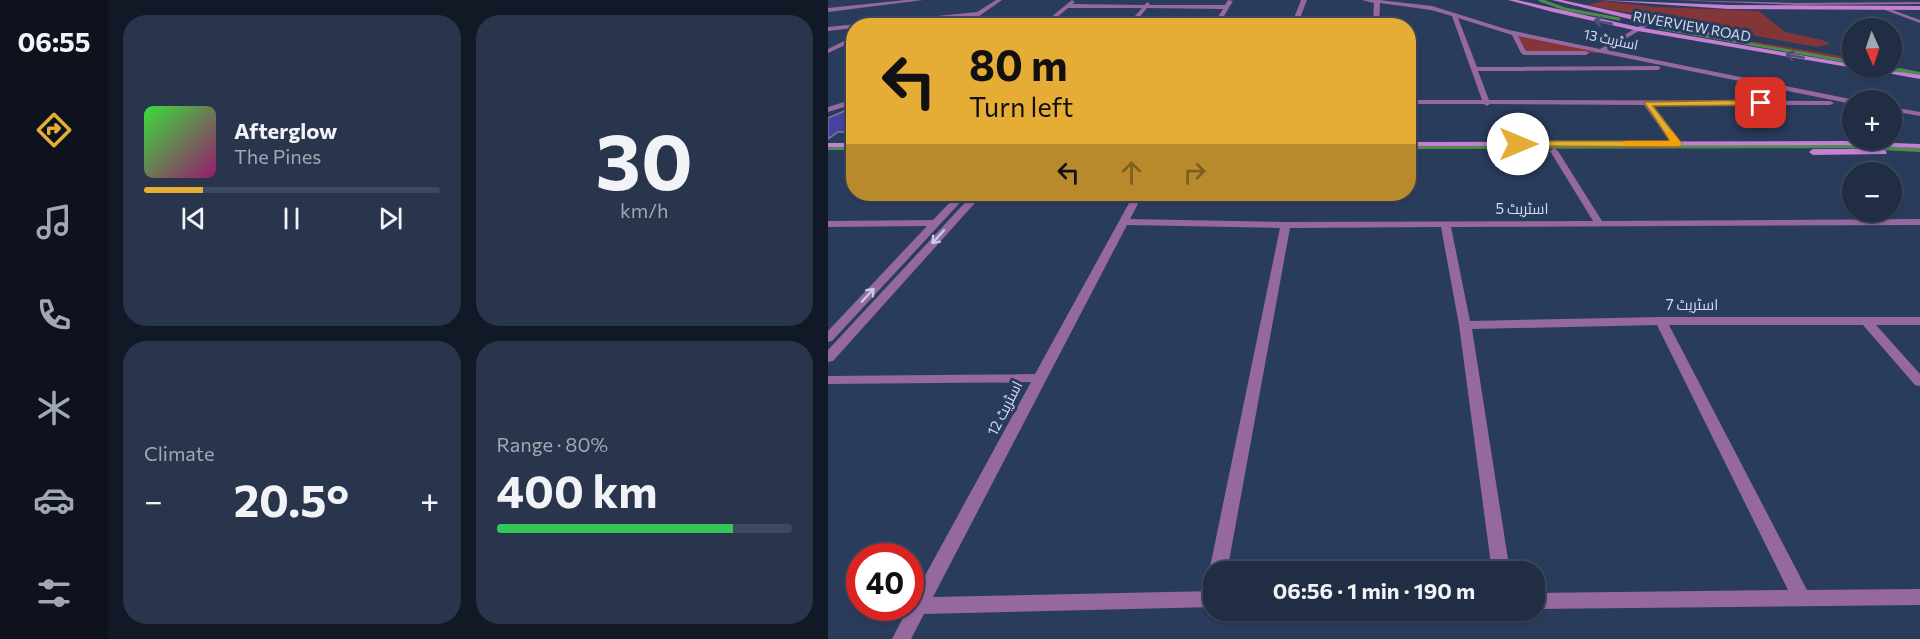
<!DOCTYPE html>
<html lang="en">
<head>
<meta charset="utf-8">
<style>
	body { margin:0; font-family:Commissioner,Cairo,sans-serif; background:#28354c; color:#f1f3f6; height:100vh; display:flex; flex-direction:column; font-size:22px; white-space:nowrap }
	* { box-sizing:border-box; margin:0 }
	p { font-size:20px; color:#a2a8b3 }
	.icon { flex:none; width:33px; height:33px; fill:none; stroke:currentColor; stroke-width:2; stroke-linecap:round; stroke-linejoin:round }
	.map { position:relative; flex:1; overflow:hidden }
	.panel { display:flex; flex-direction:column; gap:15px; padding:15px; background:#121926; width:720px }
	.panel>* { flex:none }
	.banner { position:absolute; left:18px; top:18px; width:570px; height:183px; border-radius:24px; box-shadow:0 2px 4px #0004,0 0 0 2px #3d495e; background:#e6ad36; color:#111; overflow:hidden }
	.needle { width:39px; rotate:177deg }
	.buttons { position:absolute; left:1014px; top:18px; display:grid; gap:12px }
	.buttons a { display:grid; place-items:center; width:60px; height:60px; border-radius:50%; background:#202d45; box-shadow:0 2px 4px #0004,0 0 0 2px #3d495e; font-size:30px }
	.speed { position:absolute; left:18px; top:543px; display:flex; gap:12px; font-size:30px; font-weight:700; text-align:center }
	.speed>* { display:grid; place-content:center; width:78px; height:78px; border-radius:50%; background:#202d45; box-shadow:0 2px 4px #0004,0 0 0 2px #3d495e; line-height:1 }
	.speed .limit { border:9px solid #d22; background:#fff; color:#111 }
	.pin { position:absolute; display:grid; place-items:center; width:51px; height:51px; color:#fff; margin:-26px; border-radius:12px; box-shadow:0 3px 9px #0006 }
	.me { position:absolute; width:66px; margin:-33px; rotate:90deg; stroke-linejoin:round; filter:drop-shadow(0 0 4px #0008) }
	.turn { display:flex; align-items:center; gap:21px; height:126px; padding:0 24px; font-size:27px }
	.turn .icon { width:78px; height:78px; stroke-width:2.5 }
	.turn b { display:block; font-size:42px; line-height:51px }
	.lanes { display:flex; align-items:center; height:57px; padding:0 24px; background:#0003; justify-content:center; gap:30px; direction:ltr }
	.lanes .off { opacity:.35 }
	.big { font-size:45px; font-weight:700; line-height:1.1 }
	.panel .tile { flex:1; display:flex; flex-direction:column; justify-content:center; gap:9px; min-width:0; padding:0 21px; border-radius:24px; background:#28354c }
	.panel .dial { align-items:center; gap:0 }
	.dial b { font-size:78px; line-height:1 }
	.song { display:flex; align-items:center; gap:18px }
	.cover { width:72px; height:72px; border-radius:9px; background:linear-gradient(135deg,hsl(120 70% 55%),hsl(320 70% 35%)) }
	.played { height:6px; border-radius:3px; background:linear-gradient(90deg,#e6ad36 20%,#3d495e 20%) }
	.keys { display:flex; justify-content:space-around; direction:ltr }
	.heat { display:flex; justify-content:space-between; align-items:center; font-size:33px; direction:ltr }
	.charge { height:9px; border-radius:4px; background:linear-gradient(90deg,#34c759 80%,#3d495e 0) }
	.panel .tiles { flex:1; display:grid; gap:15px; grid-template-columns:repeat(2,1fr) }
	.trip { position:absolute; left:375px; top:561px; width:342px; height:60px; border-radius:24px; background:#202d45; box-shadow:0 2px 4px #0004,0 0 0 2px #3d495e; font-weight:700; line-height:60px; text-align:center }
	main { display:flex; flex:1; min-height:0 }
	.menu { display:flex; flex-direction:column; width:108px; justify-content:space-around; align-items:center; background:#0d121c; color:#a2a8b3 }
	.menu .icon { width:42px; height:42px }
	.menu .selected { color:#e6ad36 }
	.menu b { font-size:27px; color:#f1f3f6 }
	.map>svg:first-child { display:block }
	.green { fill:#843537 }
	.lines { fill:none; stroke-linecap:round; stroke-linejoin:round }
	.stream-far1 { stroke:#4e8c4d; stroke-width:3 }
	.stream { stroke:#4e8c4d; stroke-width:4 }
	.building { fill:#47419f; stroke:#797ba4; stroke-width:1.5 }
	.lane { fill:#95699d; fill-rule:evenodd }
	.street { fill:#95699d; fill-rule:evenodd }
	.secondary { fill:#c67fd3; fill-rule:evenodd }
	.oneway { stroke:#514d7a }
	.oneway2 { stroke:#c7cbe4 }
	.route { fill:#e6ad36; stroke:#967023; stroke-width:1.5 }
	.slow { fill:#f59e0b }
	.labels { text-anchor:middle; dominant-baseline:central; stroke-width:6; stroke-linejoin:round; paint-order:stroke }
	.far-street-label { font-size:14px; fill:#d0dcf0; stroke:#2a3c5c }
	.street-label { font-size:15px; fill:#d0dcf0; stroke:#2a3c5c }
</style>
</head>
<body>
<main>
<nav class="menu">
<b>06:55</b>
<svg class="icon selected" aria-label="directions" viewBox="0 0 24 24"><path d="M12 3l9 9-9 9-9-9zM9 14v-3h6M13 9l2 2-2 2"/></svg>
<svg class="icon" aria-label="music" viewBox="0 0 24 24"><path d="M9 18V5l10-2v13"/><circle cx="6" cy="18" r="3"/><circle cx="16" cy="16" r="3"/></svg>
<svg class="icon" aria-label="phone" viewBox="0 0 24 24"><path d="M5 4h4l2 5-3 2q2 4 5 5l2-3 5 2v4C11 20 4 13 5 4z"/></svg>
<svg class="icon" aria-label="climate" viewBox="0 0 24 24"><path d="M12 3v18M4 7l16 10M4 17L20 7"/></svg>
<svg class="icon" aria-label="car" viewBox="0 0 24 24"><path d="M5 17H2v-5l4-1 3-4h7l3 4 3 1v5h-3M9 17h6M6 11h13"/><circle cx="7" cy="17" r="2"/><circle cx="17" cy="17" r="2"/></svg>
<svg class="icon" aria-label="filters" viewBox="0 0 24 24"><path d="M4 7h16M4 17h16"/><circle cx="9" cy="7" r="2"/><circle cx="15" cy="17" r="2"/></svg>
</nav>
<section class="panel">
<div class="tiles">
<div class="tile">
<div class="song"><i class="cover"></i><div><b>Afterglow</b><p>The Pines</p></div></div>
<div class="played"></div>
<div class="keys"><svg class="icon" aria-label="previous" viewBox="0 0 24 24"><path d="M18 5L8 12l10 7zM5 5v14"/></svg><svg class="icon" aria-label="pause" viewBox="0 0 24 24"><path d="M8 5v14M16 5v14"/></svg><svg class="icon" aria-label="next" viewBox="0 0 24 24"><path d="M6 5l10 7-10 7zM19 5v14"/></svg></div>
</div>
<div class="tile dial"><b>30</b><p>km/h</p></div>
<div class="tile"><p>Climate</p>
<div class="heat"><a>−</a><b class="big">20.5°</b><a>+</a></div>
</div>
<div class="tile"><p>Range · 80%</p><b class="big">400 km</b><div class="charge"></div></div>
</div>
</section>
<div class="map">
<svg width="1092" height="639" viewBox="0 0 1092 639">
	<rect width="100%" height="100%" fill="#2a3c5c"/>
	<path class="green" d="M776,1L827,7L931,11L957,32L995,40L1002,44L989,47L758,5Z
		M827,25L1024,58V62L823,26Z
		M689,36L782,53H700Z"/>
	<g class="lines">
		<path class="stream-far1" d="M712,0L737,9L791,19
			M832,28L1024,62
			M1056,68L1080,72"/>
		<path class="stream" d="M1071,70L1092,74
			M580,147L1014,146L1092,150
			M0,148H26"/>
	</g>
	<path class="building" d="M26,107V132H10L0,139V118Z"/>
	<g class="lines">
		<path class="lane" d="M841,0L969,3L1092,2V4L969,5Z
			M1059,8L1092,20V23L1057,10Z"/>
		<path class="street" d="M78,0H95L0,12V8Z
			M168,0H174L137,26H130L144,16L51,26H26V28L0,31V27L149,12Z
			M244,0L247,2L244,4L316,5L320,2L322,5H397L400,0L405,1L390,26H384L395,9L319,8L304,26H298L314,8H240L219,26H212Z
			M473,0H479L469,26H463Z
			M534,0H551L604,6L681,30L772,49L822,20L824,23L779,50L1027,100H1024V104L690,36L698,51H758L761,53L758,55H696L693,53L684,35L630,18L649,67L830,66L833,68L830,70L650,71L661,100L1002,101L1006,103L1002,105H823L853,144L849,146H846L816,105L662,104L659,106L656,104H580V100H654L624,16L603,10L552,3L551,26H545L546,3Z
			M26,36V41L0,53V49Z
			M26,99V104L0,112V107Z
			M1064,107L1092,112V116L1064,111Z
			M726,148L730,151L774,221L1092,219V225L623,227L642,321L833,317H1092V325H1048L1092,374V386L1087,385L1035,325H841L979,590L1092,589V605L706,609V593L960,590L829,325L644,329L682,572H664L631,325L613,227L462,228L399,572H386V578L384,577L381,572L452,228L299,225L105,597L386,591V607L96,614L83,639H64L80,608H82V603L203,382L0,384V376L207,374L306,194H315L302,219L458,222L765,221L722,151Z
			M130,194H140L4,341L0,342V331L99,226L0,227V221L105,220Z
			M145,194H155L5,361L0,362V350Z"/>
		<path class="secondary" d="M680,0H689L810,27L1024,64L1026,68L810,31L725,12Z
			M724,0H734L896,35L893,37L822,24Z
			M771,0L900,5L1092,6V10L900,9Z
			M1031,68H1044L1092,75V79Z
			M1017,141L1092,144V148L1017,145L580,146V142Z
			M0,143H26V147H0Z
			M1055,149L1059,152L1058,154L985,155L981,152L985,149Z"/>
	</g>
	<defs><path id="oneway-shaft" d="M-6 0H5M1.5-3L5.5 0L1.5 3" fill="none" stroke-width="1.6" stroke-linecap="round" stroke-linejoin="round" transform="scale(1.5)"/></defs>
	<g class="oneway">
		<use href="#oneway-shaft" transform="translate(775 22) rotate(-169)"/>
		<use href="#oneway-shaft" transform="translate(967 56) rotate(-170)"/>
	</g>
	<g class="oneway2">
		<use href="#oneway-shaft" transform="translate(110 237) rotate(132)"/>
		<use href="#oneway-shaft" transform="translate(40 295) rotate(-47)"/>
	</g>
	<path class="route" d="M933,100L936,105L825,106L854,144L849,147L690,146L685,144L690,141H842L816,102Z"/>
	<path class="slow" d="M837,131H844L854,144L852,146H798L794,143L798,141H842Z"/>
	<g class="labels">
		<g class="far-street-label">
			<text transform="translate(864 26) rotate(10)">RIVERVIEW ROAD</text>
			<text transform="translate(783 39) rotate(12)">اسٹریٹ 13</text>
		</g>
		<g class="street-label">
			<text x="694" y="208">اسٹریٹ 5</text>
			<text x="864" y="304">اسٹریٹ 7</text>
			<text transform="translate(176 408) rotate(-63)">اسٹریٹ 12</text>
		</g>
	</g>
</svg>
<div class="buttons">
<a><svg class="needle" viewBox="-14 -14 28 28"><path d="M0-13l5 13h-10z" fill="#e53935"/><path d="M0 13l5-13h-10z" fill="#a2a8b3"/></svg></a>
<a>+</a>
<a>−</a>
</div>
<div class="speed"><div class="limit">40</div></div>
<div class="pin" style="left:933px;top:103px;background:#d93025"><svg class="icon" aria-label="arrive" viewBox="0 0 24 24"><path d="M6 21V4h12l-3 4 3 4H6"/></svg></div>
<svg class="me" style="left:690px;top:144px" viewBox="-20 -20 40 40"><circle r="19" fill="#fff"/><path d="M0-13L10 11 0 6-10 11z" fill="#e6ad36"/></svg>
<div class="trip">06:56 · 1 min · 190 m</div>
<div class="banner">
<div class="turn"><svg class="icon" aria-label="left" viewBox="0 0 24 24"><path d="M17 20v-9H6M10 6l-5 5 5 5"/></svg><div><b>80 m</b>Turn left</div></div>
<div class="lanes"><svg class="icon" aria-label="left" viewBox="0 0 24 24"><path d="M17 20v-9H6M10 6l-5 5 5 5"/></svg><svg class="icon off" aria-label="ahead" viewBox="0 0 24 24"><path d="M12 20V5M6 11l6-6 6 6"/></svg><svg class="icon off" aria-label="right" viewBox="0 0 24 24"><path d="M7 20v-9h11M14 6l5 5-5 5"/></svg></div>
</div>
</div>
</main>
</body>
</html>
